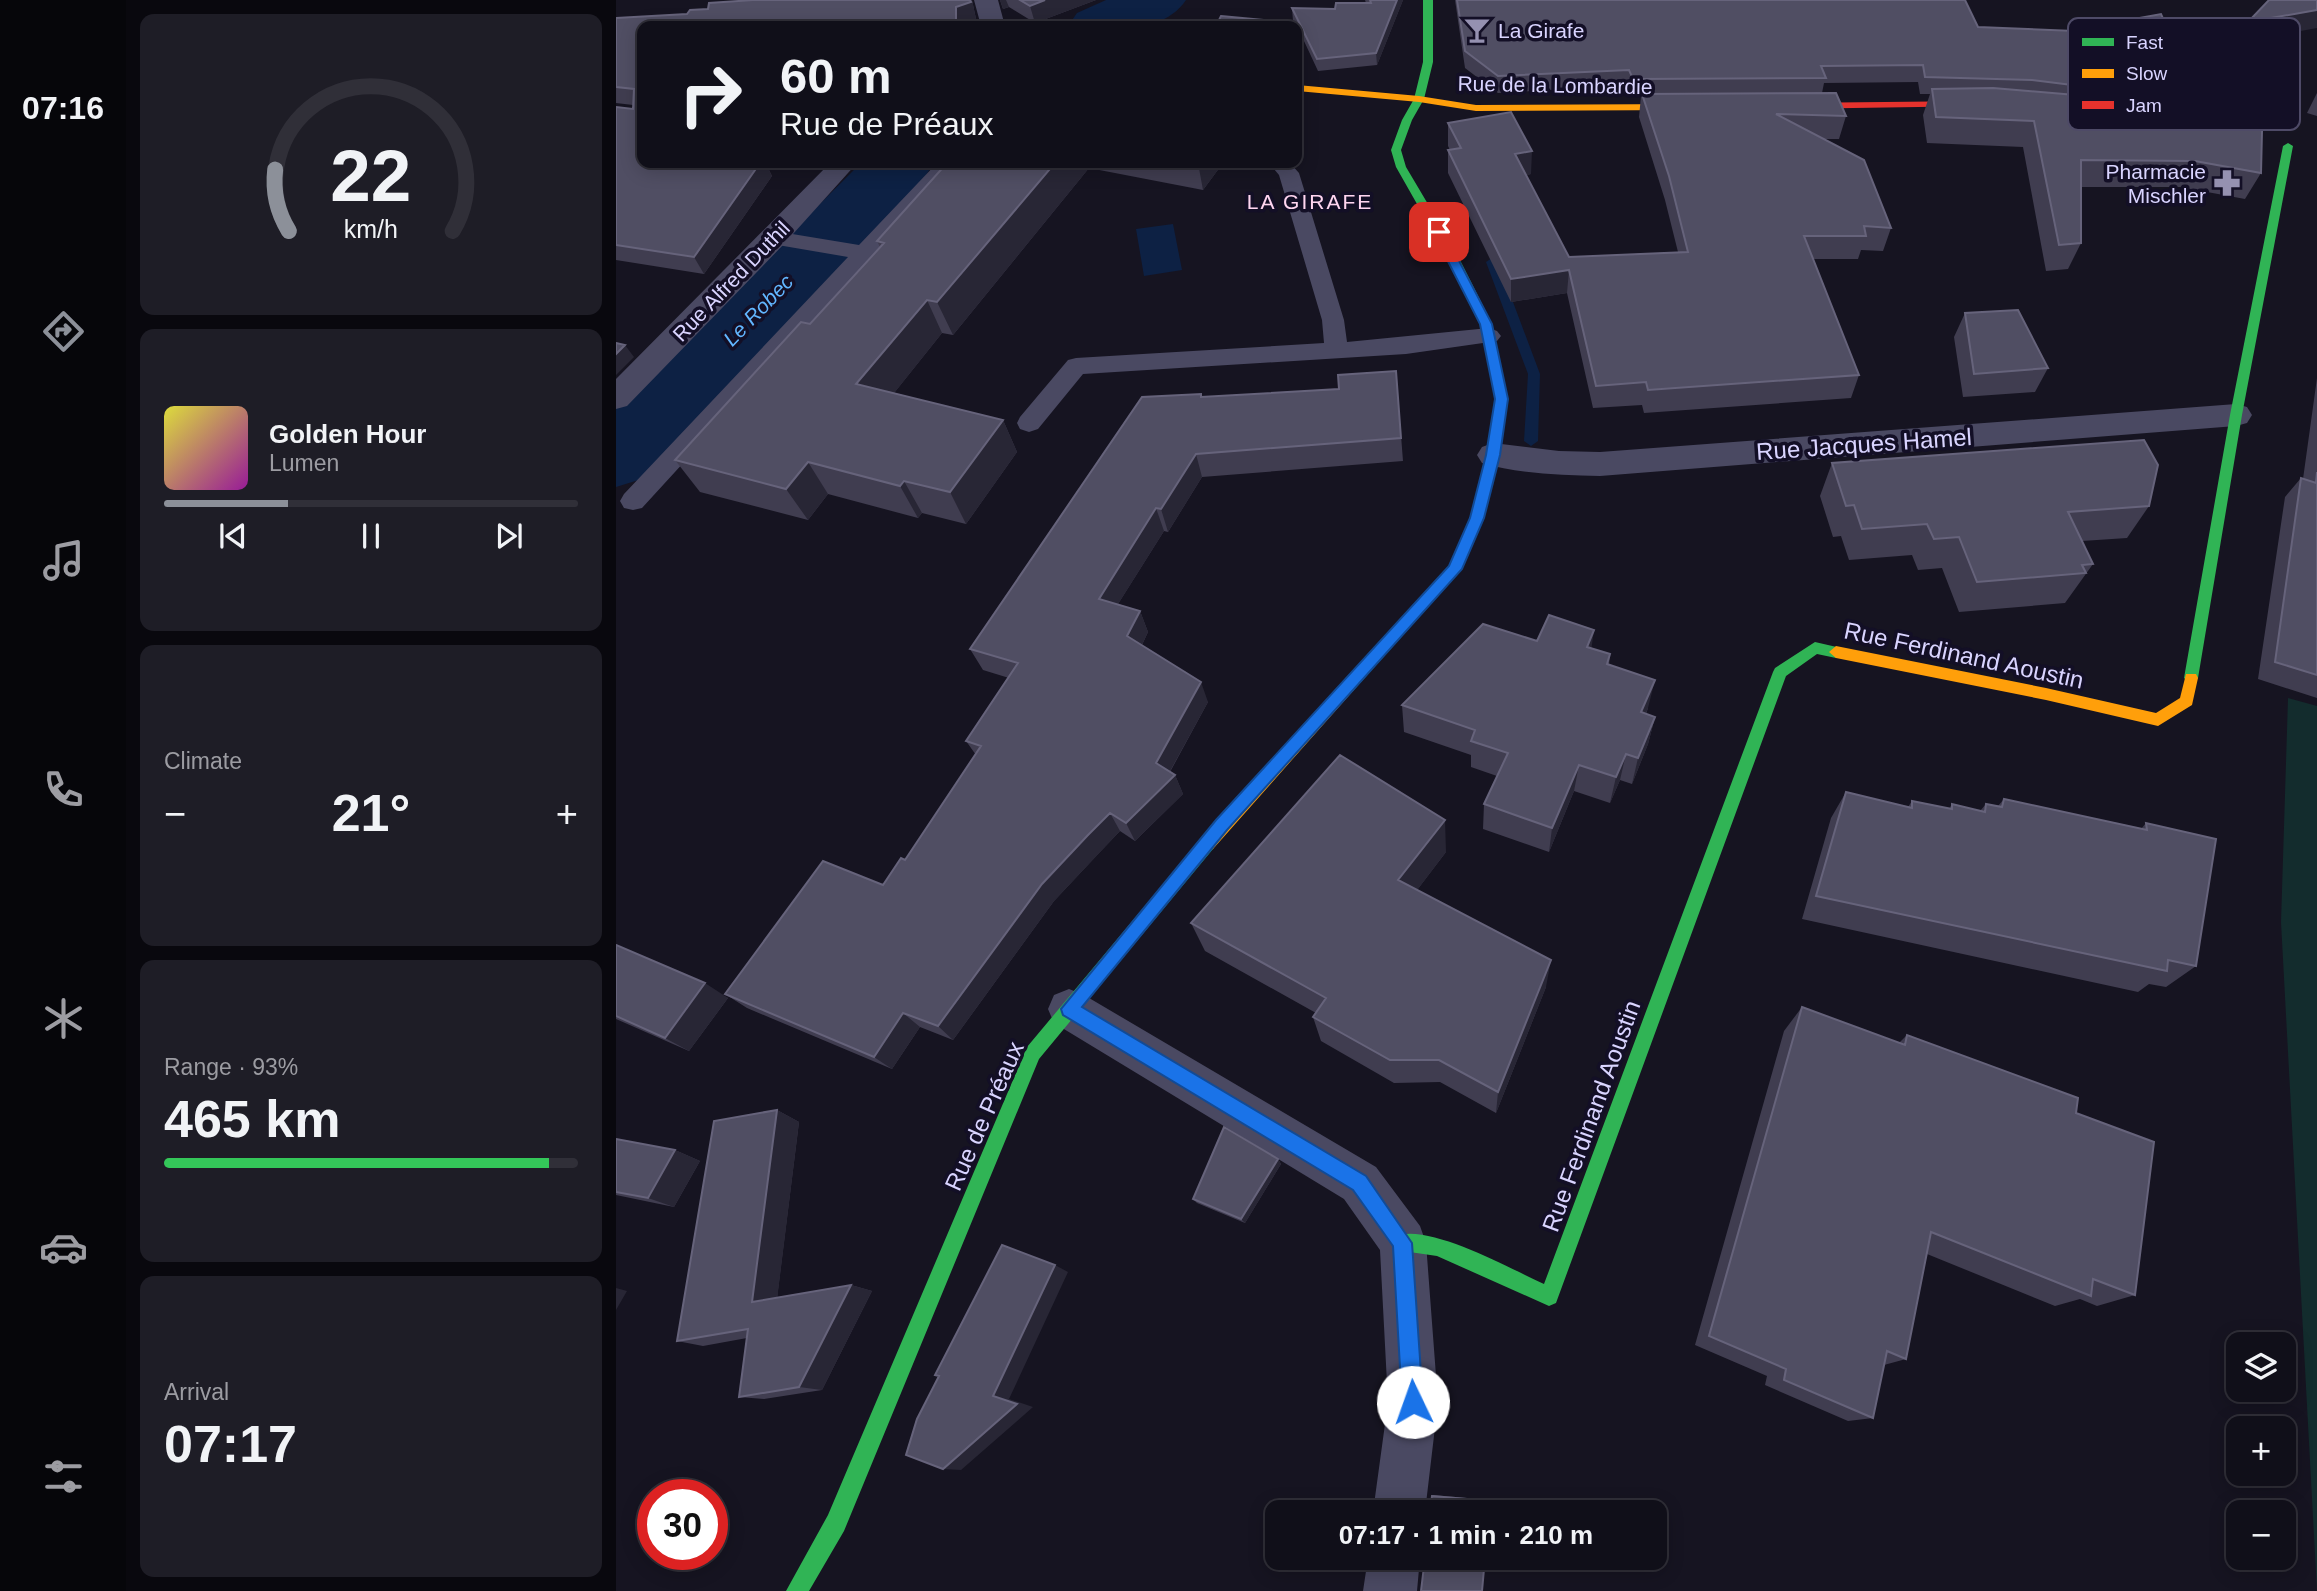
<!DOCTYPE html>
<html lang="en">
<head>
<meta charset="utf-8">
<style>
	body { margin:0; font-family:Arial,sans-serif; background:#1e1d26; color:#f1f3f6; height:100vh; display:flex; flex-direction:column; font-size:26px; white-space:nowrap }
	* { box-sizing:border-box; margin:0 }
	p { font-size:23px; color:#9c9ca2 }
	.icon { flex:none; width:38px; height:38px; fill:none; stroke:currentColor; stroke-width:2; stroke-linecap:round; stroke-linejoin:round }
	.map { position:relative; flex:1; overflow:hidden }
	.details { display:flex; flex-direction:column; gap:14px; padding:14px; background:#09080e; width:490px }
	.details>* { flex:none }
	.guide { position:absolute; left:21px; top:21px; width:665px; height:147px; border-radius:14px; box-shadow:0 4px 18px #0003,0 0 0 2px #302f38; background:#100f19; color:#f1f3f6; overflow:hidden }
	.tools { position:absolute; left:1610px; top:1332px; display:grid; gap:14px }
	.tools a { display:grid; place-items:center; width:70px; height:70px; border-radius:14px; background:#100f19; box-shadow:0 4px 18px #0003,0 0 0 2px #302f38; font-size:35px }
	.speed { position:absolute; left:21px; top:1479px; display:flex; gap:14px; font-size:35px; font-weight:700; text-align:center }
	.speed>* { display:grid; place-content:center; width:91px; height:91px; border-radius:50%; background:#100f19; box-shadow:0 4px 18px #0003,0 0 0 2px #302f38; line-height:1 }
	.speed .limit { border:10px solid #d22; background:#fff; color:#111 }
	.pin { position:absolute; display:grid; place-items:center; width:60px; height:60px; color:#fff; margin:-30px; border-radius:14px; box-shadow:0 4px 10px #0006 }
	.me { position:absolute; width:77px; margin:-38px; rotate:357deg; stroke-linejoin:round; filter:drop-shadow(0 0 5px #0008) }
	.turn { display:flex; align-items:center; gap:24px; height:147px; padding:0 28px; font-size:32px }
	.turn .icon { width:91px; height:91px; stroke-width:2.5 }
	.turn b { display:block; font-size:49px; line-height:60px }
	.big { font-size:52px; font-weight:700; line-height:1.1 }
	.details .card { flex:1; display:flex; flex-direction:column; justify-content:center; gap:10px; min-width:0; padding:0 24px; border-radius:14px; background:#1e1d26 }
	.details .dial { align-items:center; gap:0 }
	.dial svg { height:182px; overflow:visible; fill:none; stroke:#302f38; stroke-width:7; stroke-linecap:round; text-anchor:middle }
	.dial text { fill:#f1f3f6; stroke:none }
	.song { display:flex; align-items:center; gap:21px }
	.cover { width:84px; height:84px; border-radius:10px; background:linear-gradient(135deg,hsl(60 70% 55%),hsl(300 70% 35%)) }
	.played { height:7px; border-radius:4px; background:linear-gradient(90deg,#8c9099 30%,#302f38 30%) }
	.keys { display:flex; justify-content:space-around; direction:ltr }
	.heat { display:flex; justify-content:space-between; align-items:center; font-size:38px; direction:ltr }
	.charge { height:10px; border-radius:5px; background:linear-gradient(90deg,#34c759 93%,#302f38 0) }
	.trip { position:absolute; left:649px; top:1500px; width:402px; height:70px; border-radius:14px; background:#100f19; box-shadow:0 4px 18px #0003,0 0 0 2px #302f38; font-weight:700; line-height:70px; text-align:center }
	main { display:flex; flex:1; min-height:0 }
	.dock { display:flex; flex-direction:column; width:126px; justify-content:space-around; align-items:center; background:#06060a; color:#9c9ca2 }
	.dock .icon { width:49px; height:49px }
	.dock .selected { color:#8c9099 }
	.dock b { font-size:32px; color:#f1f3f6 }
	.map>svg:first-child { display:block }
	.green { fill:#132c2d }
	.water { fill:#0d2144 }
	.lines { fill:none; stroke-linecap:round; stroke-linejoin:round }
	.stream { fill:#0d2144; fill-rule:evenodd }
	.river { fill:#0d2144; fill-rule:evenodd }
	.lane { fill:#4a4962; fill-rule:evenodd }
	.street { fill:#4a4962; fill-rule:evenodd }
	.fast { fill:#30b455; fill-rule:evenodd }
	.slow { fill:#ff9f0a; fill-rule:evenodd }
	.jam { fill:#e5322d; fill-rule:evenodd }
	.wall { fill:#403d50 }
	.shaded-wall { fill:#282635 }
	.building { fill:#504e63; stroke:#66637b; stroke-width:2 }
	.route { fill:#1a73e8; stroke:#114b97; stroke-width:2 }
	.labels { text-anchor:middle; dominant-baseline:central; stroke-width:7; stroke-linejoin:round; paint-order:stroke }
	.far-poi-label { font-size:21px; fill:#d9d4ff; stroke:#130f26; text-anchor:start }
	.far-street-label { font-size:21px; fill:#d9d4ff; stroke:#130f26 }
	.far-neighbourhood-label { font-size:21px; letter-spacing:2px; fill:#ffd6f0; stroke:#130f26 }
	.far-water-label { font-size:21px; font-style:italic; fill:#62b6ff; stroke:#130f26 }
	.street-label { font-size:24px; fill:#d9d4ff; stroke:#130f26 }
	.key { fill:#130f26; stroke:#4e4a67; stroke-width:2 }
	.key-label { font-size:19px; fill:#d9d4ff }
</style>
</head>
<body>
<main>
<nav class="dock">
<b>07:16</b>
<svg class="icon selected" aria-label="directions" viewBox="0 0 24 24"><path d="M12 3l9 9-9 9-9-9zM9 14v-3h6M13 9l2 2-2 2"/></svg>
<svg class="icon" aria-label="music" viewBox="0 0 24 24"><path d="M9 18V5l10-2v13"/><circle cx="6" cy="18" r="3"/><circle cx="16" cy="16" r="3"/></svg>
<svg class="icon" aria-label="phone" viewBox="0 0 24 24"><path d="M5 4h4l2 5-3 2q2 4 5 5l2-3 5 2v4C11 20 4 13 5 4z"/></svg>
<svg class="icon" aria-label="climate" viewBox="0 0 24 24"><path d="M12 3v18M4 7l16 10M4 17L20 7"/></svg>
<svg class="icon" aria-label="car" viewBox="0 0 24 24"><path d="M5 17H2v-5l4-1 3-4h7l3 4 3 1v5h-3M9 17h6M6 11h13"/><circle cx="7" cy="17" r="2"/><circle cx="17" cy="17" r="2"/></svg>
<svg class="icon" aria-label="filters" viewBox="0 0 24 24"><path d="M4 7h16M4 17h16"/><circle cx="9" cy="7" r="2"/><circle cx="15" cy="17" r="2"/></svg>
</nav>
<section class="details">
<div class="card dial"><svg viewBox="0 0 100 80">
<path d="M14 69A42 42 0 1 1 86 69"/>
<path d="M14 69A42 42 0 0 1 8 42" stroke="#8c9099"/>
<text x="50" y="56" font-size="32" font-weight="700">22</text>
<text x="50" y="72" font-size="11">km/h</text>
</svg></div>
<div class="card">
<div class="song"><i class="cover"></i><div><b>Golden Hour</b><p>Lumen</p></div></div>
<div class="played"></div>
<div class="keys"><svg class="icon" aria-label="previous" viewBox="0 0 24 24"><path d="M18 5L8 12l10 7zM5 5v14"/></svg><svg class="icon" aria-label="pause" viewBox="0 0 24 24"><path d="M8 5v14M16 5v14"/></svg><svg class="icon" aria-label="next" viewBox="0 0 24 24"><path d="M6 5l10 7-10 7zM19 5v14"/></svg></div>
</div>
<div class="card"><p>Climate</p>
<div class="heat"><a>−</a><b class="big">21°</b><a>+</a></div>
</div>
<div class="card"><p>Range · 93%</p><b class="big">465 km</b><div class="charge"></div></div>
<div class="card"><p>Arrival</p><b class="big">07:17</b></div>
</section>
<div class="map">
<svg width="1701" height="1591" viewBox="0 0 1701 1591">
	<rect width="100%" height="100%" fill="#161421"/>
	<path class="green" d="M1672,698L1701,706V1591L1665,922Z"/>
	<path class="water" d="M557,224L566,270L528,276L520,229Z"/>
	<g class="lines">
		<path class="stream" d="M876,258L882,262L924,374L922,441L915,446L908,441L912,374L870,262Z"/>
		<path class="river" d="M490,0H570C545,37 492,26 452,26L461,13Z
			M245,163H318L308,178L29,478L0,487V407Z"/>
		<path class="lane" d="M321,163H342L26,508L17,510L8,508L4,501L8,494L232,257L150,243L147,238L150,233L158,231L243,245Z
			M653,163H674L683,173L728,320L731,342L873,328L881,331L885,336L881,341L790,354L467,374L422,429L413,432L404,429L401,423L404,417L452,360L460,358L708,343L706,320L663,175Z"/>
		<path class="street" d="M358,0H382L389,26H365Z
			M214,163H241L168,244L11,406L0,409V379Z
			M1620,404L1631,407L1636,415L1631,423L1620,426L984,476C945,475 903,474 866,463L861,455L866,447L877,443L943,451L984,452Z
			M453,989L468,995L760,1167L804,1226L810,1243L822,1402L809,1512H757L772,1402L764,1250L728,1199L438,1023L432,1009L438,995Z
			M752,1558H804L801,1591H747Z"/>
		<path class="fast" d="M807,0H817V62L808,99L796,120L785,150L790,167L838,248L876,324L892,399L884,455L868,518L846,569L737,691H727L725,687L727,683L833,566L854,518L870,455L880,399L864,324L826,248L780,167L775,150L786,120L798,99L807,62Z
			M1672,143L1677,146L1626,415L1582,678L1575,684L1568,678L1614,415L1667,146Z
			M1199,642L1225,648L1227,652L1220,658L1201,654L1170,676L940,1303L933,1306L821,1256L780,1250L777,1243L780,1236C813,1223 895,1269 928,1284L1157,672L1159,668Z
			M591,837L597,839L599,844L597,849L423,1059L228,1531L193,1591H170L212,1515L411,1047L585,839Z"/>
		<path class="slow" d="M681,85L803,96L860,105L1077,104L1082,107L1077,110L860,111L803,102L681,91Z
			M1220,646L1430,688L1540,713L1564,698L1570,674H1580L1582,678L1576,705L1542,726L1430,700L1220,658L1213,652Z
			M732,681L737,683L739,687L737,691L597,849L591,851L585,849L583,844L585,839L727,683Z"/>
		<path class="jam" d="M1364,101L1368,102V106L1172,109L1167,106L1172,103Z"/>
	</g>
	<path class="wall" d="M137,0H356L360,19L346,24L26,26V163H157L153,170L156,176L88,274L0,260V107L17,109V105L0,103V18L71,14L92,9Z
		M384,0H480L419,23L393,7L387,9Z
		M749,0H787L761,65L702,71L681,26L679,25V26L677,21L676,8L719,9L750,3Z
		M839,0H1349L1362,27L1477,32L1479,26L1585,101L1579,112L1645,173L1629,199L1564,187H1465V243L1452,269L1430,271L1407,147L1311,143L1307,115L1314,94H1304L1302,82L1208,83L1206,93L1230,116L1223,139H1207L1275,228L1267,251L1245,250L1242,259H1197L1243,375L1235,398L1028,413L1026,405L977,408L951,293L895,302L832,173V150H834L832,146V123L915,174L910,175L953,257L1062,252L1049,200L1023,117L1025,96H1015L1011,86L882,93L849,68Z
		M1701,93V116L1691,113Z
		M331,163H607L587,190L473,168L337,335L326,333L278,393L387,420L401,452L350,524L306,513L302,518L212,494L192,520L84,492L59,460L194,324L264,247L261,241Z
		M1349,313L1432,368L1419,392L1347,397L1338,337Z
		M780,371L787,461L586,477L552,532L548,531L502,604L524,611L532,632L526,645L592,702L554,772L559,775L567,794L519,841L504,831L483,853L438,901L337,1040L304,1027L276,1069L131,1008L109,994L267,885L289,860L360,755L350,741L393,678L367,670L354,649L586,397L723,389Z
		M1701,378V698L1642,679L1669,497L1685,478L1687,479Z
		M1216,463L1533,506L1511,538L1466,541L1477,564L1449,603L1343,612L1326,568L1302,570L1296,555L1233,560L1225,536L1217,537L1204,496Z
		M921,641L975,648L994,654L993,665L1032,708L1030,714L1039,717L1032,744L1016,784L1004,780L994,803L958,791L933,852L867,829L868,804L881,776L855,767V755L788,732L786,705Z
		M1230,792L1292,807L1296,801L1333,809L1336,804L1364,811L1370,804L1382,806L1388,799L1525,829L1530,823L1580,966L1550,987L1533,984L1522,992L1186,919L1215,818Z
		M830,852L801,890L930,987L880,1113L824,1082L778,1083L705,1041L697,1017L700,1013L589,951L575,923Z
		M0,945L112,998L73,1051L0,1019Z
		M1186,1007L1283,1043L1291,1035L1460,1113L1519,1295L1481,1306L1464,1299L1439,1306L1311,1254L1290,1359L1268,1365L1257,1418L1232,1421L1149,1385L1151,1376L1079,1345L1168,1031Z
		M161,1110L183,1122L161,1298L235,1285L256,1291L206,1390L148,1399L123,1397L131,1338L87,1346L61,1341Z
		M0,1139L59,1150L84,1161L58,1207L0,1195Z
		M662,1159L665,1164L629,1223L581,1203L577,1199Z
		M817,1495L873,1500L874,1501L816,1496Z"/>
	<path class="shaded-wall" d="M354,0H356L360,19L346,24V26H340V7Z
		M384,0H390L393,7L387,9Z
		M429,0H480L419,23L414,6Z
		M781,0H787L761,65L760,53Z
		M1701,10V28L1621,43L1632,22Z
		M681,37L683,57L681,60Z
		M916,151L915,174L898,178L899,154Z
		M143,163H157L153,170L156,176L88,274L78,257Z
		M439,163H472L473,168L337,335L321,302Z
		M582,163H607L587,190Z
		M953,270L951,293L895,302V279Z
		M311,300L326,333L259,417L240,384Z
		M9,345L18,357L0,375V354Z
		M387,420L401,452L350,524L334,492Z
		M580,454L586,477L552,532L545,509Z
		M192,462L212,494L192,520L170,489Z
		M288,481L306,513L302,518L284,486Z
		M540,508L548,531L492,620L483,599Z
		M524,611L532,632L520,657L511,636Z
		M978,630L974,659L971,647Z
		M1039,680L1032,708L1019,740L1025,712Z
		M585,682L592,702L548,782L540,763Z
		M1039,717L1032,744L1016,784L1022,758Z
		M1010,754L1004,780L994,803L1000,777Z
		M963,765L958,791L933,852L936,828Z
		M559,775L567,794L519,841L510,823Z
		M494,813L504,831L438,901L337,1040L322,1026L426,884Z
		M829,820L830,852L786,910L782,880Z
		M935,960L930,987L880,1113L882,1092Z
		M89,983L112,998L73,1051L49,1038Z
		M287,1013L304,1027L276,1069L258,1057Z
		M161,1110L183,1122L160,1308L136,1302Z
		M59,1150L84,1161L58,1207L32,1198Z
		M662,1159L665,1164L629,1223L625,1219Z
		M439,1265L452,1272L393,1399L417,1407L345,1470L327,1469L377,1396Z
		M235,1285L256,1291L206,1390L183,1387Z
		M0,1288L11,1291L0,1310Z"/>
	<path class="building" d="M137,0H354L355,2L340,7V26H26V163H144L78,257L0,245V107L17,109L18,89L0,87V18L71,14L74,10L92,9L93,3Z
		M404,0H429L414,6Z
		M754,0H781L760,53L701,59L676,8L719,9L720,3H755Z
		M841,0H1349L1362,27L1483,32L1479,26L1545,14L1585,101L1416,80L1309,77L1307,65L1205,66L1210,78L1017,79L1013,70L882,76L849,51Z
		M1653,0H1701V10L1632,22Z
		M605,16L679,23L676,26H600Z
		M1377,88L1506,99L1632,121L1646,131L1645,173L1579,161L1465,160V243L1443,245L1418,121L1320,117L1316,89Z
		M1220,93L1230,116L1160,114L1248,160L1275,228L1248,226L1250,236H1188L1243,375L1032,390L1030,382L980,386L953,270L895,279L832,150L845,148L832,123L895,112L916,151L899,154L953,257L1072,252L1053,176L1026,94Z
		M331,163H439L321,302L311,300L240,384L387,420L334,492L288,481L284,486L192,462L170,489L59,460L185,322L194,324L268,243L261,241Z
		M1402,310L1432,368L1358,374L1349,313Z
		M0,343L9,345L0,354Z
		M780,371L785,438L580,454L545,509L540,508L483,599L524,611L511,636L585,682L540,763L559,775L510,823L494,813L472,835L426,884L322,1026L287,1013L258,1057L109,994L207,861L267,885L285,858L289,860L365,746L350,741L402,663L354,649L526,397L585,394V397L723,389L722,375Z
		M1528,440L1542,465L1533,506L1452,512L1477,564L1466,565L1470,573L1361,582L1343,537L1318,539L1311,524L1246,529L1238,505L1230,506L1216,463Z
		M1701,472V675L1659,662L1685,478L1700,483Z
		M933,615L978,630L971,647L994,654L991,664L1039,680L1025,712L1039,717L1022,758L1010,754L1000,777L963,765L936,828L868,804L892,753L855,741L859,730L786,705L867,624L921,641Z
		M724,755L829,820L782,880L935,960L882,1092L823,1060H774L697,1017L710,998L575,923Z
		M1230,792L1296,808V801L1336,809V804L1369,812L1370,804L1386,807L1388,799L1531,830L1530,823L1600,839L1580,966L1552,960L1551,971L1200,896Z
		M0,945L89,983L49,1038L0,1016Z
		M1186,1007L1289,1045L1291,1035L1462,1098L1460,1113L1538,1142L1519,1295L1477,1279L1475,1296L1315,1232L1290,1359L1271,1351L1257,1418L1168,1380L1170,1369L1093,1336Z
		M161,1110L136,1302L235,1285L183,1387L123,1397L132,1329L61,1341L98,1121Z
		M608,1127L662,1159L625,1219L577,1199Z
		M0,1139L59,1150L32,1198L0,1192Z
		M386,1245L439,1265L377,1396L401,1404L327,1469L290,1455L301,1419L323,1376L319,1375Z
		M816,1496L874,1501L873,1512H814Z
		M809,1558H869L866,1591H805Z"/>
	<path class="route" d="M823,228L828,232L876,324L892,399L884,455L868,518L846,569L611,830L466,1007L750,1176L796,1243L807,1402L804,1409L797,1412L789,1409L786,1402L777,1246L737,1190L447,1015L445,1009L600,820L833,566L854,518L870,455L879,399L864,324L817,232Z"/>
	<defs>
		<symbol id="bar-bare" viewBox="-9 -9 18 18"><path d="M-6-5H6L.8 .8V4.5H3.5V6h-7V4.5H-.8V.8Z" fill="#9591b1" stroke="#130f26" stroke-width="2.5" paint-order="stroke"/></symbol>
		<symbol id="pharmacy-bare" viewBox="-9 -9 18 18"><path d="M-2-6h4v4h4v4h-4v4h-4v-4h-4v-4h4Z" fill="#9591b1" stroke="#130f26" stroke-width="2.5" paint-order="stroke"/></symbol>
	</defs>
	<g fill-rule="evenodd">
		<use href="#bar-bare" x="842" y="11" width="38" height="38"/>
		<use href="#pharmacy-bare" x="1592" y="164" width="38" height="38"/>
	</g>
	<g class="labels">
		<g class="far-poi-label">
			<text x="882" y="30">La Girafe</text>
			<text x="1590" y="171" text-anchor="end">Pharmacie<tspan x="1590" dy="24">Mischler</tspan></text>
		</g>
		<g class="far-street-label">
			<text transform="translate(939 85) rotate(1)">Rue de la Lombardie</text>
			<text transform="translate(115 281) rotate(-46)">Rue Alfred Duthil</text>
		</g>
		<g class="far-neighbourhood-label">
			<text x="694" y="201">LA GIRAFE</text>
		</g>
		<g class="far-water-label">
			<text transform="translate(142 310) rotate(-46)">Le Robec</text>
		</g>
		<g class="street-label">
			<text transform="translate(1248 444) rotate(-4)">Rue Jacques Hamel</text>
			<text transform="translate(1348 655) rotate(12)">Rue Ferdinand Aoustin</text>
			<text transform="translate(368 1116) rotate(-66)">Rue de Préaux</text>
			<text transform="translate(975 1116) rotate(-70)">Rue Ferdinand Aoustin</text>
		</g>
	</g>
	<rect x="1452" y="18" width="232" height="112" rx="10" class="key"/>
	<rect x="1466" y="38" width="32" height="8" fill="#30b455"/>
	<rect x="1466" y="69" width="32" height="9" fill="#ff9f0a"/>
	<rect x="1466" y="101" width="32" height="8" fill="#e5322d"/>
	<g class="key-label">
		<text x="1510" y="49">Fast</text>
		<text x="1510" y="80">Slow</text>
		<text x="1510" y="112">Jam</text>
	</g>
</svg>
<div class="tools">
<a><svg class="icon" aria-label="layers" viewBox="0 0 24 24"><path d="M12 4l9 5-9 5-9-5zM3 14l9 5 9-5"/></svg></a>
<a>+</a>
<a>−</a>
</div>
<div class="speed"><div class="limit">30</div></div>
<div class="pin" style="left:823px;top:232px;background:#d93025"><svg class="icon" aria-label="arrive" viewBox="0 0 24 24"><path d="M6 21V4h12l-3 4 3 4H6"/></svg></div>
<svg class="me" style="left:797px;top:1402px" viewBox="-20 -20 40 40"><circle r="19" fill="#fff"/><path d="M0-13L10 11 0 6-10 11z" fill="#1a73e8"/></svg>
<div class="trip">07:17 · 1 min · 210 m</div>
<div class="guide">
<div class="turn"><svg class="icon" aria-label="right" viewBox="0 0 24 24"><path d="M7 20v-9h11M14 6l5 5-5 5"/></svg><div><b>60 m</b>Rue de Préaux</div></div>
</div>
</div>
</main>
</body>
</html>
